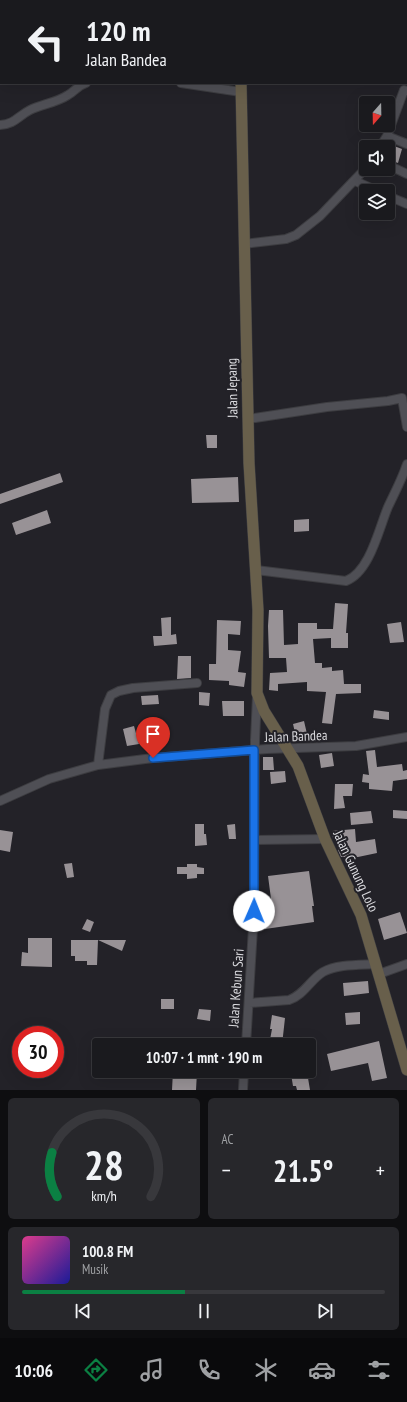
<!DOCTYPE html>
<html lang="id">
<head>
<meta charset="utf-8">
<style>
	body { margin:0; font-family:"PT Sans Narrow",sans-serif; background:#27272b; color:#f1f3f6; height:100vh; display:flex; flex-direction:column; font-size:15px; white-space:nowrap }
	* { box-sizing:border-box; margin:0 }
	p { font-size:13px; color:#9fa1a4 }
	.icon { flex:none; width:22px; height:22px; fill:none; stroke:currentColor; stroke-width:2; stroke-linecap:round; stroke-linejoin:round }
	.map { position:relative; height:1090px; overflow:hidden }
	.sheet { display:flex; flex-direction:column; gap:8px; padding:8px; background:#0e0e10; flex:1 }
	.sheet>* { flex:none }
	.top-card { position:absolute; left:0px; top:0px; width:407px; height:84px; box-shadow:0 4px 16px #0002,0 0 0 1px #38383c; background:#1a1a1e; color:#f1f3f6; overflow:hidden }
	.needle { width:26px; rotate:200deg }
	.controls { position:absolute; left:359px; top:96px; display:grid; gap:8px }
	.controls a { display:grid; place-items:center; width:36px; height:36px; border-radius:4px; background:#1a1a1e; box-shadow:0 4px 16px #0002,0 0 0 1px #38383c; font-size:20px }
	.speed { position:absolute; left:12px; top:1026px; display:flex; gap:8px; font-size:20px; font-weight:700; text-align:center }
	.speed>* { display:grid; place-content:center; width:52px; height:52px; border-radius:50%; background:#1a1a1e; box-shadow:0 4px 16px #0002,0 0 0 1px #38383c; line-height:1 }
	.speed .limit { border:6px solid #d22; background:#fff; color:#111 }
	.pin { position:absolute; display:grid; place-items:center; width:34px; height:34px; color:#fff; margin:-41px -17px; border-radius:50% 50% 50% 0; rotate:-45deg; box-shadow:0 0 4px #0007 }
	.pin .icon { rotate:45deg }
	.me { position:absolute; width:44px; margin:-22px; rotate:1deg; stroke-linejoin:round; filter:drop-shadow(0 0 3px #0008) }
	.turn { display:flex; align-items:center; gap:14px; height:84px; padding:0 20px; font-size:18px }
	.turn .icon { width:52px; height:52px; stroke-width:2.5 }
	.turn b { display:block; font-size:28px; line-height:34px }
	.big { font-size:30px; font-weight:600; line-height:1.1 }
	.sheet .card { flex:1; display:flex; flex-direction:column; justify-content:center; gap:6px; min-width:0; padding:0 14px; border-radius:6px; background:#27272b }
	.sheet .dial { align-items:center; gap:0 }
	.dial svg { height:104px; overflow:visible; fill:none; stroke:#38383c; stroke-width:7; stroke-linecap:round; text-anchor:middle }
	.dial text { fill:#f1f3f6; stroke:none }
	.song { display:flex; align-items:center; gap:12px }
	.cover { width:48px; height:48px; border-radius:6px; background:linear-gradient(135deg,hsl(330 70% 55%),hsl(240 70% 35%)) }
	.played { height:4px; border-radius:2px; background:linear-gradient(90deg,#0b8043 45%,#38383c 45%) }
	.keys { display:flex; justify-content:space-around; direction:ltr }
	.heat { display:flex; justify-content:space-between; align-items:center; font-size:22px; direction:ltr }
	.sheet .tiles { flex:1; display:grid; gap:8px; grid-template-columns:1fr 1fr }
	.card:last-child { grid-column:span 2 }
	.trip { position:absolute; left:92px; top:1038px; width:224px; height:40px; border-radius:4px; background:#1a1a1e; box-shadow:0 4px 16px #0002,0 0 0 1px #38383c; font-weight:600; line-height:40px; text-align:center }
	.tab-bar { display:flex; height:64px; justify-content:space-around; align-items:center; background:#0a0a0c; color:#9fa1a4 }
	.tab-bar .icon { width:28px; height:28px }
	.tab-bar .selected { color:#0b8043 }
	.tab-bar b { font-size:18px; color:#f1f3f6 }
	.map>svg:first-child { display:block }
	.building { fill:#989296 }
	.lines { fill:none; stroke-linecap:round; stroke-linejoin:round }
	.street-casing { stroke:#3d3d41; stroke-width:10 }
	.secondary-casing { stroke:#3d3d41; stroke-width:12 }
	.street { stroke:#4f4f55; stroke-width:8 }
	.secondary { stroke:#685f4b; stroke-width:11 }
	.route-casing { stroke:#114b97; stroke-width:10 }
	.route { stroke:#1a73e8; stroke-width:7 }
	.labels { text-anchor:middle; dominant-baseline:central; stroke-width:4; stroke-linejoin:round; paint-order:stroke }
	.street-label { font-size:14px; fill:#dadade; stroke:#232228 }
</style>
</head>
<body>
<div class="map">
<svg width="407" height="1090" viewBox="0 0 407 1090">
	<rect width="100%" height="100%" fill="#232228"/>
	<path class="building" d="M394,146L402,149L398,163L390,160Z
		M206,435H217V448H207Z
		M60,473L63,482L0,504V494Z
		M238,477L239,502L192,503L191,479Z
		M47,510L51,523L16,535L12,523Z
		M309,519V531L294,532V520Z
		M335,603L348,604L346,633H348V648H331V638L313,639L315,663H322V668L332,667V671L343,670L344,684H361V693L336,694L332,724L322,723L326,692L307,691V682L278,684V691L269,690L270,673L287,672L286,658H269L268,626L269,610H283L284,645L298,644V623H317V629H333Z
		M171,617V635L176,634L177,644L154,646L153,636H162L161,618Z
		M217,620L241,621L240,635L228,634V650L241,651L238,672L246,673L244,687L229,685V681L209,680V664H216Z
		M401,622L404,642L390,643L387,624Z
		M178,656H191V678L177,679Z
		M199,692L210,693L209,706L199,705Z
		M158,695L159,704L142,705L141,696Z
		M222,701H244V716H223Z
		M374,710L389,712V720L373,718Z
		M304,721L307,734L296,737L293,724Z
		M134,726L139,744L127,746L123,729Z
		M375,750L377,767L402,764L403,771L407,770V779L393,781L392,791L369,789V783L362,782L363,774L369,775L366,751Z
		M332,753L334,766L321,768L319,755Z
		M263,757H273L274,770H263Z
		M285,771L286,782L271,784L270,772Z
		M335,784H353L352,796H343L345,808L334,809Z
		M393,810L407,811V819L393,818Z
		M371,811L373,823L351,825L350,813Z
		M195,824H204V834H206L207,845L195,846Z
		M235,824L236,839H229L227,825Z
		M355,829L356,842L375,839L377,853L358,857H341L338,850V838H333L332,831Z
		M0,830L13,832L10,852L0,850Z
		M72,863L74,877L67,878L64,864Z
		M187,864H197V867L204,868V874H197V878L187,879V874H177V867H187Z
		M309,871L314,906H312L314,922L265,929L263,915L273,914L268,876Z
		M400,912L407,933L384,940L378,919Z
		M87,919L94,922L90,932L82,929Z
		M28,938H52V967L21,966L22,952L28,953Z
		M71,940H98L97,965H87V961H75V956H71Z
		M98,940H126L122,951Z
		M368,981L369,993L344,996L343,983Z
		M161,999H174V1009H161Z
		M199,1009L211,1010L210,1021L197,1019Z
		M360,1012V1024L346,1025L345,1013Z
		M272,1015L285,1018L282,1045H269L272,1029H270Z
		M379,1041L387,1078L372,1081L368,1063L331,1071L327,1054Z
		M173,1071L197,1072L196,1090H172Z
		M307,1072L310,1090H297L296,1086H293L291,1074Z"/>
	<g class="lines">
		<defs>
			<path id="street" d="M4,1L5,0
				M0,8L1,7
				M181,83L241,92
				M0,125C15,124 18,116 30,110C42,104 56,103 68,95C75,91 77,86 86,83
				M387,136L407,144
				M380,147L387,136L404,90L407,91
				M388,165L407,174
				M355,181L378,191
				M388,196L407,204
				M244,244L286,239L296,235L320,216L366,168
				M248,419L327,407L388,401L402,398L407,427
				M256,570L346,581C370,572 379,528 388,507C395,492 402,479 407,464
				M98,765L105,709L111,695L119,691L133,688L197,683
				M0,801L49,779L98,765L153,758L267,749L356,746L407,737
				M255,840L325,839
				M379,974L407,964
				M249,1003L289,1000C304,995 310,980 323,972C337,964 360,965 376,964
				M246,1045L254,911L255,740L257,696
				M243,1090L244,1071"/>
			<path id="secondary" d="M244,1V0
				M241,83L249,463L258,610L257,693L264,711L298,766L325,839L361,915L407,1070"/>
		</defs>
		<use href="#street" class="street-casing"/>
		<use href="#secondary" class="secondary-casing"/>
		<use href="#street" class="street"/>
		<use href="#secondary" class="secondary"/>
	</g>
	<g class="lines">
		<defs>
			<path id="route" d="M153,758L254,750V911"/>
		</defs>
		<use href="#route" class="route-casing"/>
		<use href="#route" class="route"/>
	</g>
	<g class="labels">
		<g class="street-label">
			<text transform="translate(232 388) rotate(-91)">Jalan Jepang</text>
			<text transform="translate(296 736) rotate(-2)">Jalan Bandea</text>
			<text transform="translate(356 871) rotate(65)">Jalan Gunung Lolo</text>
			<text transform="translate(236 988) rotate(-86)">Jalan Kebun Sari</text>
		</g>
	</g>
</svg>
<div class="controls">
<a><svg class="needle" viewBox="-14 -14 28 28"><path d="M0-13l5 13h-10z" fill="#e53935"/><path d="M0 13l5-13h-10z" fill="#9fa1a4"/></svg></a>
<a><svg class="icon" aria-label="sound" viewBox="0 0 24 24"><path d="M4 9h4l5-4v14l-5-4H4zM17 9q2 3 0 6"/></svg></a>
<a><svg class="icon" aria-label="layers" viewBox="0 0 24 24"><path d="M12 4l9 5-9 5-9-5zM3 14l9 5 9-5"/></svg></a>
</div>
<div class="speed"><div class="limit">30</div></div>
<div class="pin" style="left:153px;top:758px;background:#d93025"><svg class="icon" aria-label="arrive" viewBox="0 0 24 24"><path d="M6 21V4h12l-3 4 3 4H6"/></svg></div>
<svg class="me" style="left:254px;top:911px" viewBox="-20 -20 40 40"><circle r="19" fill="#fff"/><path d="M0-13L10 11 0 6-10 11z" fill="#1a73e8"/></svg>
<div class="trip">10:07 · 1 mnt · 190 m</div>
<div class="top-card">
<div class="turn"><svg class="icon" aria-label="left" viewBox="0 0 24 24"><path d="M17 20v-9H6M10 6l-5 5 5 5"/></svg><div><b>120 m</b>Jalan Bandea</div></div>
</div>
</div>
<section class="sheet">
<div class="tiles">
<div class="card dial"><svg viewBox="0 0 100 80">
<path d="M14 69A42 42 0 1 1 86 69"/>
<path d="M14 69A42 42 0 0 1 10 35" stroke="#0b8043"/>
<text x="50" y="56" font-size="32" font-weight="700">28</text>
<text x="50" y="72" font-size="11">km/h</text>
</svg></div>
<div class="card"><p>AC</p>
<div class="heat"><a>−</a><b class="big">21.5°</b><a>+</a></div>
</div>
<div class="card">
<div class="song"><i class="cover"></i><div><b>100.8 FM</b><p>Musik</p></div></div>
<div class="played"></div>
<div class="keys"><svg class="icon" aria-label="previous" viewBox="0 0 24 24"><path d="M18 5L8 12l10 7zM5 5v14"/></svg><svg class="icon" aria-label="pause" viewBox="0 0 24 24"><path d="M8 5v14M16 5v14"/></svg><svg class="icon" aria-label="next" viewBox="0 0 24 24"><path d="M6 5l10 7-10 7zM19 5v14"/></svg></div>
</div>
</div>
</section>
<nav class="tab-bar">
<b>10:06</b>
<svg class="icon selected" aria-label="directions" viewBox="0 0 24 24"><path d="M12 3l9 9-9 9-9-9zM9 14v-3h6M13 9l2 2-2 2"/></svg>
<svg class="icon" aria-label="music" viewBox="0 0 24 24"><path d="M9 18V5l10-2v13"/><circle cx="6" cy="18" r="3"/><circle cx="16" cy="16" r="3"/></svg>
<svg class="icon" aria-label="phone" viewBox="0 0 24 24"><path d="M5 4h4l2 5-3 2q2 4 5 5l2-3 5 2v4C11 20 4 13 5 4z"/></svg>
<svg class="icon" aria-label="climate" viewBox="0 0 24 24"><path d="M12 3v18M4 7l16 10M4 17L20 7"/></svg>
<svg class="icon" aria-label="car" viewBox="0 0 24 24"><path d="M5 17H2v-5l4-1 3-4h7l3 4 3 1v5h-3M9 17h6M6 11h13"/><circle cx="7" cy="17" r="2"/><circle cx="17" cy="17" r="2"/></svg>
<svg class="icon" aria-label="filters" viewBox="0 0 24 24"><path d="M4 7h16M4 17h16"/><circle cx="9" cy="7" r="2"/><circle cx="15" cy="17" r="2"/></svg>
</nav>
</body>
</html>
